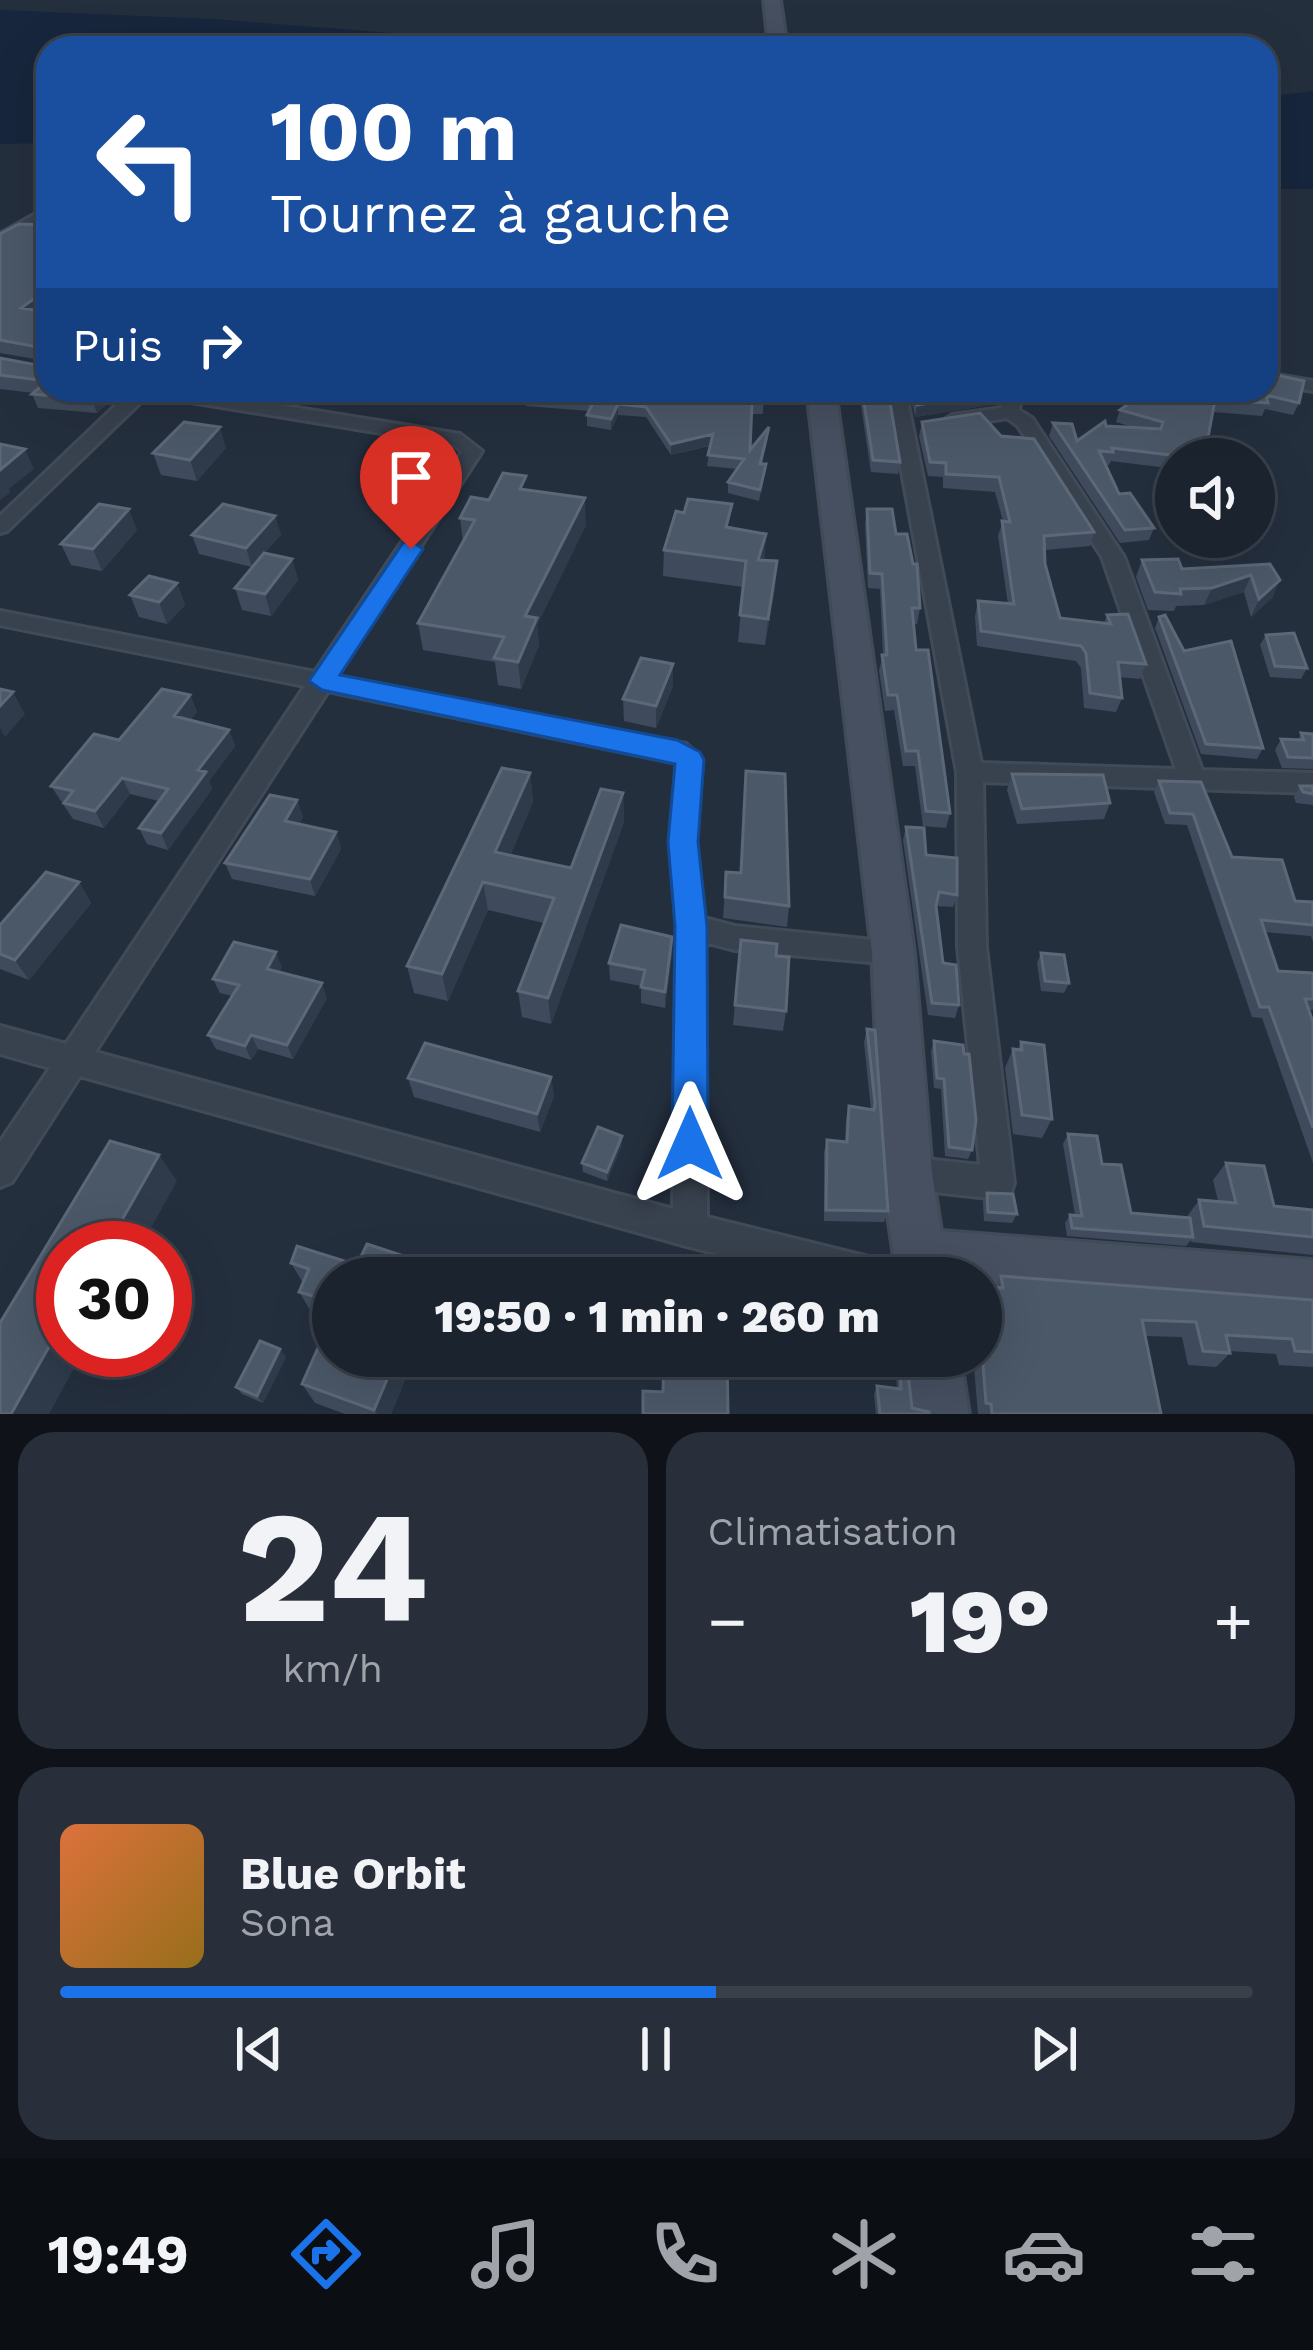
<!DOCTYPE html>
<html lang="fr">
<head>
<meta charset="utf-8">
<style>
	body { margin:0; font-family:"Work Sans",sans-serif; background:#282f3a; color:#f1f3f6; height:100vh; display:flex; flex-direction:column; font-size:45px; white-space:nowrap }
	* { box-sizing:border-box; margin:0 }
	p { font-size:39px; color:#a0a4aa }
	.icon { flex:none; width:66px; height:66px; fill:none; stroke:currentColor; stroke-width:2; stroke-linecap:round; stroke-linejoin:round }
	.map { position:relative; height:1414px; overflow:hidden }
	.drawer { display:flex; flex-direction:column; gap:18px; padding:18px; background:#0f1319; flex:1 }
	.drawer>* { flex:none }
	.guide { position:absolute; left:36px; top:36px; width:1242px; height:366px; border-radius:36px; box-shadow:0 12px 48px #0002,0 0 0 3px #39404a; background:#1a4fa0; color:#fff; overflow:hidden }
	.tools { position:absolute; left:1155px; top:438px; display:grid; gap:24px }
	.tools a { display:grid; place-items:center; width:120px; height:120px; border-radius:50%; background:#1b232e; box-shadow:0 12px 48px #0002,0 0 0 3px #39404a; font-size:60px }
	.speed { position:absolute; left:36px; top:1221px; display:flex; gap:24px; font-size:60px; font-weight:700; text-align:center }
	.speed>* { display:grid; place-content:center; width:156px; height:156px; border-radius:50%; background:#1b232e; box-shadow:0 12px 48px #0002,0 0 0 3px #39404a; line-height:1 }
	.speed .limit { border:18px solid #d22; background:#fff; color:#111 }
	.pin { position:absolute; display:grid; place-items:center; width:102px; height:102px; color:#fff; margin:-123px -51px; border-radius:50% 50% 50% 0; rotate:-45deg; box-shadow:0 0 12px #0007 }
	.pin .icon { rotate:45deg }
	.me { position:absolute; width:132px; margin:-66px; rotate:0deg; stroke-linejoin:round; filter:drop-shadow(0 0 9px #0008) }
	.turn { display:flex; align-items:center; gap:42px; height:252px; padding:0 36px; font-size:54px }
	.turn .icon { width:156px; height:156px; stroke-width:2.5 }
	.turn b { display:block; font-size:84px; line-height:102px }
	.then { display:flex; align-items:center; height:114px; padding:0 36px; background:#0003; gap:24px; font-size:45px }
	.big { font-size:90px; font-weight:800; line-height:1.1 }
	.drawer .tile { flex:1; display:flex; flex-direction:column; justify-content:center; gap:18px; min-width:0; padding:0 42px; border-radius:36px; background:#282f3a }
	.drawer .dial { align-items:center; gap:0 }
	.dial b { font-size:156px; line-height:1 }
	.song { display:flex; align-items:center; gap:36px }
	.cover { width:144px; height:144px; border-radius:18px; background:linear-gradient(135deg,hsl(20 70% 55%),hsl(40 70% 35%)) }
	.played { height:12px; border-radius:6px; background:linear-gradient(90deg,#1a73e8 55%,#39404a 55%) }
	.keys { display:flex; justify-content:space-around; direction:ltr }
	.heat { display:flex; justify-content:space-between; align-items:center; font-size:66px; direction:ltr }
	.drawer .tiles { flex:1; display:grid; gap:18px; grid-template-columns:1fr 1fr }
	.tile:last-child { grid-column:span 2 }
	.trip { position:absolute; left:312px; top:1257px; width:690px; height:120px; border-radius:60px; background:#1b232e; box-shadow:0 12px 48px #0002,0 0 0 3px #39404a; font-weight:800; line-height:120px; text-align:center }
	.tab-bar { display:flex; height:192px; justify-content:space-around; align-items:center; background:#0b0e12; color:#a0a4aa }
	.tab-bar .icon { width:84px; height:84px }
	.tab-bar .selected { color:#1a73e8 }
	.tab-bar b { font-size:54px; color:#f1f3f6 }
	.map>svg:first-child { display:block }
	.water { fill:#17263c }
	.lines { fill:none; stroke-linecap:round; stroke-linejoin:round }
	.street-casing { stroke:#414a57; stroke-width:6 }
	.secondary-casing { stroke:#414a57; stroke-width:6 }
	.street { fill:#38414e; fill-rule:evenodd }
	.secondary { fill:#465061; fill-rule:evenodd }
	.wall { fill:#3f4b5c }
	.shaded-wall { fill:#2f3b4b }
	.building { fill:#4b5868; stroke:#5c6777; stroke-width:3 }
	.route { fill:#1a73e8; stroke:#114b97; stroke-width:3 }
</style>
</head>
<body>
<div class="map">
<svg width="1313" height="1414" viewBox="0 0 1313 1414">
	<rect width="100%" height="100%" fill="#242f3e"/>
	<path class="water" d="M0,10L213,19L585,48H48V143L0,144Z
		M1313,91V189H1266V97Z"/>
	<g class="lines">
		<defs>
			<path id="street" d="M48,207V217L0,246V234Z
				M1266,373L1313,381V391L1266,383Z
				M132,390H185L460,434L482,451L337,676L686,744L702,759L696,842L704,918L735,926L903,943L907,952L903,961L893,964L735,950L705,942L707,1217L885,1261L897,1266L902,1278H815L690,1247L80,1076L12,1182L0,1187V1142L50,1068L0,1054V1026L66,1044L305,686L0,625V611L315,672L462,452L454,445L148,395L7,531L0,533V516ZM328,691L677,763L670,842L677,926L673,1209L95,1052Z
				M887,390H905L981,763L1176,769L1102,557L1018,426L1007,418L952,427L943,421L952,415L1001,408L1004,390H1022L1019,410L1032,418L1124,557L1202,770L1313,773V793L983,782L986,947L1014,1183L1010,1195L998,1199L907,1189L895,1184L891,1173L895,1162L907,1157L980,1165L958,947L957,772Z"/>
			<path id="secondary" d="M764,0H780L787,48H769Z
				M807,390H835L914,952L932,1173L941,1231L1313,1260V1312L981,1286V1278H897L882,1173L872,952Z
				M906,1356H960L969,1414H913Z"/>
		</defs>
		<use href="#street" class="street-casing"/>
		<use href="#secondary" class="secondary-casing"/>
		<use href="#street" class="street"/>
		<use href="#secondary" class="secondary"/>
	</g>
	<path class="wall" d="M0,234L48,306L41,311L123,390L97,413L38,408L32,394L34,393L0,389V358L42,366L47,361L0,353Z
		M517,390H764L763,414H751L750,450L768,438L762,464H766L759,501L728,493V482L737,469L707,466L710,446L671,455L646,417L618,415L611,430L587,426V415L589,411L526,406V391Z
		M856,390H888L900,462L898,474L871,472L860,399H856Z
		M909,390H988L993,393L990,405L915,417Z
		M1080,390H1266L1299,403L1293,415L1265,409L1262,416L1213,412L1204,459H1176V469L1111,461L1109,465H1105L1119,494L1154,528L1149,540L1120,543L1049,436L1053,423L1077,441L1106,426L1135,428L1116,422L1120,410L1129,404Z
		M922,422L1094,532L1090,546L1045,550V564L1060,618L1104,623L1107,615L1146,664L1140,679L1119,677L1122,698L1116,712L1084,708L1081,668L1076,661L977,646L975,616L978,601L1008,604L998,536L1003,521L995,492L943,488V477L928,476L919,436Z
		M226,448L197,481L161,475L153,453Z
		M527,490L586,525L537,625L539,645L521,689L498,685L495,662L423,650L418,623L463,542L460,518L489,500Z
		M867,509L896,534L920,608L917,624H913L916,650L950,813L946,828L923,826L915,766H903L894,710L885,711L879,670L883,655L880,589L868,588L865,524Z
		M684,513L731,528L766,534L764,560L775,588L765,645L738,642L743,587L663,576L664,550Z
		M275,516L281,535L264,553L292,559L298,580L271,616L242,610L235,588L252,567L199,554L192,535Z
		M137,530L102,571L71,565L61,544Z
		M1142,560L1182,569L1270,564L1280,580L1272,598L1251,617L1244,592L1204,605L1176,606L1174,611L1148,610L1136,577Z
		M177,583L185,605L167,624L139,617L130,595Z
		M1159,617L1263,748L1257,759L1201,754L1155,628Z
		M1266,635L1307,668L1301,679L1270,677L1260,645Z
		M673,686L656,728L624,721L623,699Z
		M190,695L197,712L190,720L229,730L235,746L209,781L212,789L168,850L147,844L139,828L159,801L130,794L104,828L73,819L51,786Z
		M1301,733L1313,734V769L1282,768L1275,750L1281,739L1298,740Z
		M530,773L533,802L510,856L571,868L623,793L624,822L551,1024L522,1017L518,991L544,923L488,910L448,1001L414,993L407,966Z
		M1012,774L1110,803L1104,819L1017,824L1007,790Z
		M1159,781L1201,782L1232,857L1295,901L1313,902V942L1311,936L1265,932L1278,971L1313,973V1010H1309L1313,1022V1163L1262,1018L1252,1017L1187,825L1165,824L1154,792Z
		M1300,786H1313V805L1296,803L1294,797Z
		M297,800L303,817L299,824L336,832L341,849L315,896L232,879L225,863Z
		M906,827L957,895L953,907L936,906L943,963L959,1005L955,1018L928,1015L903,840Z
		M726,872L789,906L787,927L723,918Z
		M79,882L91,903L29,980L0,969V925Z
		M741,940L776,956L786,1011L783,1031L733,1025Z
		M1041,953L1069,983L1064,993L1041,991L1037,963Z
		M672,954L665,1008L641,1003V986L610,980L609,963Z
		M282,967L279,972L327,998L293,1059L258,1049L251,1060L216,1049L208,1035L232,996L220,993L213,979Z
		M867,1029L888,1211L884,1222L824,1221V1152L827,1140L845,1142L846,1119L849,1106L871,1110L864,1042Z
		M934,1041L972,1150L968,1159L945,1156L941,1089L934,1088L931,1051Z
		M1021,1042L1052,1119L1042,1138L1013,1134L1005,1068L1013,1049H1018Z
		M551,1077L554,1096L540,1132L414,1097L408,1078Z
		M1068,1134L1102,1164L1131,1213L1186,1218L1199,1200L1218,1201L1213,1180L1226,1163L1274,1206L1313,1210V1255L1191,1242V1240L1186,1246L1067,1236L1065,1223L1070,1215H1075L1063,1144Z
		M622,1145L607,1181L583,1172L582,1163Z
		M987,1193L1017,1214L1012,1223L984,1221L983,1202Z
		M291,1263L357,1265L333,1278V1320L312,1313L299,1292L303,1283Z
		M1001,1276L1313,1300V1367L1279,1365L1276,1354L1230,1351V1353L1216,1367L1188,1365L1182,1337L1145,1336L1161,1414H978L973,1356H981V1286L995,1287Z
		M333,1356H415L391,1414H345L315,1403L302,1384Z
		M895,1356H906L912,1408L929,1414H876L874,1394L877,1386L897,1389Z
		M286,1357L263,1403L242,1394L236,1387Z"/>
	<path class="shaded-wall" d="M48,289V306L26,321L21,308Z
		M102,390H123L97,413L92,399Z
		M993,393L990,405L915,417L917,405Z
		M618,404V415L611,430V419Z
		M220,427L226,448L197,481L190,460Z
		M713,434L712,445L671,455V444Z
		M25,449L34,469L9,489L10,493L0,500V470Z
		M585,498L586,525L537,625L539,645L521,689L518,662L525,616Z
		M129,509L137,530L102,571L93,549Z
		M275,516L281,535L252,567L246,548Z
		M766,534L764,560H758Z
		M292,559L298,580L271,616L265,594Z
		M777,561L775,588L765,645L768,619Z
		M1251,575L1244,592L1204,605L1212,588Z
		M1280,580L1272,598L1251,617L1259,599Z
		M177,583L185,605L167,624L159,602Z
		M673,664V686L656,728V706Z
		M13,692L25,714L5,737L0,728V706Z
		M190,695L197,712L180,733L174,716Z
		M229,730L235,746L209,781L212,789L168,850L161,833L198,770Z
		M530,773L533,802L500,881L495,852Z
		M122,778L130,794L104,828L95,811Z
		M623,793L624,822L551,1024L548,998Z
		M297,800L303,817L291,838L285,821Z
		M336,832L341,849L315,896L310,879Z
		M79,882L91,903L29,980L15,960Z
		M483,882L488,910L448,1001L442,974Z
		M672,937V954L665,1008V992Z
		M276,952L282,967L273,984L267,969Z
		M322,983L327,998L293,1059L287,1045Z
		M251,1035L258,1049L251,1060L245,1046Z
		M551,1077L554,1096L540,1132L537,1114Z
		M622,1136V1145L607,1181V1172Z
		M159,1155L177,1181L140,1248H106Z
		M63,1322V1350H84L49,1414H11Z
		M280,1349L286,1357L263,1403L257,1396Z
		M397,1356H415L391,1414H377L374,1410Z"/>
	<path class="building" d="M19,224L48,225V289L21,308L48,312V390H102L92,399L32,394L47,381L0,375V358L42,366L47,362L43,348L0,340V234Z
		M1266,373L1304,381L1299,403L1266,395L1268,403L1215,400L1204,459L1112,448L1113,452L1099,451L1119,494L1130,493L1154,528L1125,530L1053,423L1072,424L1077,441L1105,421L1106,426L1161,429L1163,422L1120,410L1142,394L1127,390H1266Z
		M526,390H764L763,403H752L750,450L769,427L760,464H766L760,490L728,482L744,459L708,455L713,434L671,444L646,407L618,404L611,419L587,415L594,401L525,395Z
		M862,390H888L900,462L873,460Z
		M913,390H988L993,393L917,405Z
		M980,413L1001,436L1034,439L1094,532L1044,536L1045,564L1060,618L1111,624L1107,615L1128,614L1146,664L1118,662L1122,698L1090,693L1086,653L1081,646L981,631L978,601L1014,604L1002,521L1010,522L999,477L946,474V463L930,462L922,422Z
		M184,422L220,427L190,460L153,453Z
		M0,444L25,449L0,470Z
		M503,473L526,476L520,489L585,498L525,616L537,618L518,662L494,658L504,637L418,623L475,520L460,518L471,497L489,500Z
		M688,499L732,504L726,527L766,534L758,560L777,561L768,619L740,615L746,561L664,550L676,511L684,513Z
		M99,504L129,509L93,549L61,544Z
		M223,504L275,516L246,548L192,535Z
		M867,509H892L896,534H907L913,564H917L920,608H912L916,650H928L950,813L926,811L918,751H906L897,695H888L882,655H887L882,574L870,573Z
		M264,553L292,559L265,594L235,588Z
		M1178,559L1182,569L1270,564L1280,580L1259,599L1251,575L1212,588L1180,589L1181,594L1155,592L1142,560Z
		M149,576L177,583L159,602L130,595Z
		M1165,615L1184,651L1231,641L1263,748L1206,744L1159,617Z
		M1294,633L1307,668L1275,666L1266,635Z
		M641,658L673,664L656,706L623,699Z
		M0,689L13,692L0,706Z
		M162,689L190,695L174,716L229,730L198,770L206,772L161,833L139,828L168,789L122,778L95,811L64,803L73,791L51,786L94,734L119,740Z
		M1301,733L1313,734V758L1288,757L1281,739L1304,740Z
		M502,768L530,773L495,852L571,868L601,789L623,793L548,998L518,991L554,898L483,882L442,974L407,966Z
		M746,771L785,774L789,906L725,897L726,872L741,873Z
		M1012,774L1103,775L1110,803L1022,809Z
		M1159,781L1201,782L1232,857L1282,860L1295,901L1313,902V925L1261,920L1278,971L1313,973V999H1305L1313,1022V1128L1269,1007H1260L1193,814L1170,813Z
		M1300,786H1313V794L1303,792Z
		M270,795L297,800L285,821L336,832L310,879L225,863Z
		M906,827L924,828L926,855L957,858V895L939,892L936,906L943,963L956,965L959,1005L932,1003Z
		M46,872L79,882L15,960L0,954V925Z
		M621,925L672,937L665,992L641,987L645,970L609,963Z
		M741,940L777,944L776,956L789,957L786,1011L735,1005Z
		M234,942L276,952L267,969L322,983L287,1045L251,1035L245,1046L208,1035L239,985L213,979Z
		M1041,953L1064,955L1069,983L1045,981Z
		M867,1029L875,1030L888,1211L826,1210L827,1140L847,1142L849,1106L874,1110L875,1103Z
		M934,1041L963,1045L964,1054H969L976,1120L972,1150L949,1147L944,1079L937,1078Z
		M1021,1042L1044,1045L1052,1119L1022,1115L1013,1049L1022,1050Z
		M425,1043L551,1077L537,1114L408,1078Z
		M598,1127L622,1136L607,1172L582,1163Z
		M1068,1134L1097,1136L1102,1164L1121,1165L1131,1213L1190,1218L1193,1237L1072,1228L1070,1215L1082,1216Z
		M110,1141L159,1155L106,1248H63V1322L11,1414H0V1323Z
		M1226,1163L1264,1166L1274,1206L1313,1210V1237L1204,1226L1199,1200L1236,1203Z
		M987,1193L1013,1194L1017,1214L988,1212Z
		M367,1244L434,1266L429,1278H333V1294L330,1301L299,1292L309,1269L291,1263L297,1246L357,1265Z
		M1001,1276L1313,1300V1352L1295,1351L1292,1339L1226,1335L1230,1353L1203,1351L1196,1322L1142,1320L1161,1414H992L991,1404L986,1403L981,1339V1286L1003,1288Z
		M260,1341L280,1349L257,1396L236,1387Z
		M321,1341L333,1345V1356H397L374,1410L302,1384Z
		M664,1356H727L728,1414H643V1391L663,1392Z
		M899,1356H906L912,1408L929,1412V1414H880L877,1386L901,1389Z"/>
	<path class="route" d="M411,541L423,549L340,675L677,740L700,752L704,760L698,842L707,926L708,1144L703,1156L690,1161L677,1156L672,1144L675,926L668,842L675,764L322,690L309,681L403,543Z"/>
</svg>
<div class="tools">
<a><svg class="icon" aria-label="sound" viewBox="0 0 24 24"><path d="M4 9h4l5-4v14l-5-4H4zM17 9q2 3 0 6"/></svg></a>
</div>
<div class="speed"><div class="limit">30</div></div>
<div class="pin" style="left:411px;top:549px;background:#d93025"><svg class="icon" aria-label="arrive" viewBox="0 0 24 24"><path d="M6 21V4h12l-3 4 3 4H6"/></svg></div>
<svg class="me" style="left:690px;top:1144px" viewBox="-20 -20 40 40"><path d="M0-17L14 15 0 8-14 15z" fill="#1a73e8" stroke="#fff" stroke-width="4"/></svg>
<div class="trip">19:50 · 1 min · 260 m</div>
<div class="guide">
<div class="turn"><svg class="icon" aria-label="left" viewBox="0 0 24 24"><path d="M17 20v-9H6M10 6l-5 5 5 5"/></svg><div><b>100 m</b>Tournez à gauche</div></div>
<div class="then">Puis<svg class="icon" aria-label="right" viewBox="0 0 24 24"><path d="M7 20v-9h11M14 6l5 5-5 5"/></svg></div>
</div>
</div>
<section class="drawer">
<div class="tiles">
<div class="tile dial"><b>24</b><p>km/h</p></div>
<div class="tile"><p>Climatisation</p>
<div class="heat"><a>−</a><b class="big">19°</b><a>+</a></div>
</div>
<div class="tile">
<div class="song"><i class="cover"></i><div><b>Blue Orbit</b><p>Sona</p></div></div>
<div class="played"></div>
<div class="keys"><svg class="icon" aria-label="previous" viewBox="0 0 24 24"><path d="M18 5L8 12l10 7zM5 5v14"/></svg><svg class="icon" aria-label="pause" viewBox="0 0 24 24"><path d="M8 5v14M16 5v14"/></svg><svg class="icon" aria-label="next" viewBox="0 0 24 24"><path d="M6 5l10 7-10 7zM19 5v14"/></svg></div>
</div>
</div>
</section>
<nav class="tab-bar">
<b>19:49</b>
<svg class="icon selected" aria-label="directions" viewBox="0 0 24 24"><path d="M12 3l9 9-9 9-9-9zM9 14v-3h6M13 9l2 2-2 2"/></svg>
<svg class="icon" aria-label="music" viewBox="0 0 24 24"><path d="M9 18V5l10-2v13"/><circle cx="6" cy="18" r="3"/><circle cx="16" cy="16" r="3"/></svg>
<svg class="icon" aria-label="phone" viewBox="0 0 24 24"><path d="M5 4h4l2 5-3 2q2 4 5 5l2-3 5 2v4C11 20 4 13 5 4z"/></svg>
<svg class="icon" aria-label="climate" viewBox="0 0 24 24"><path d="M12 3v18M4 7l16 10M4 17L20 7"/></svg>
<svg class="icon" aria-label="car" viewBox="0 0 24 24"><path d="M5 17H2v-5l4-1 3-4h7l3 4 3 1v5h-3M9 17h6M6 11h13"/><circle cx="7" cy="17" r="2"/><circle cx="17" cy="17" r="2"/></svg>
<svg class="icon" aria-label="filters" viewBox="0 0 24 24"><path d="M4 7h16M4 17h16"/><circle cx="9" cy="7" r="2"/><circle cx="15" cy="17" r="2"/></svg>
</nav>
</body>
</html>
